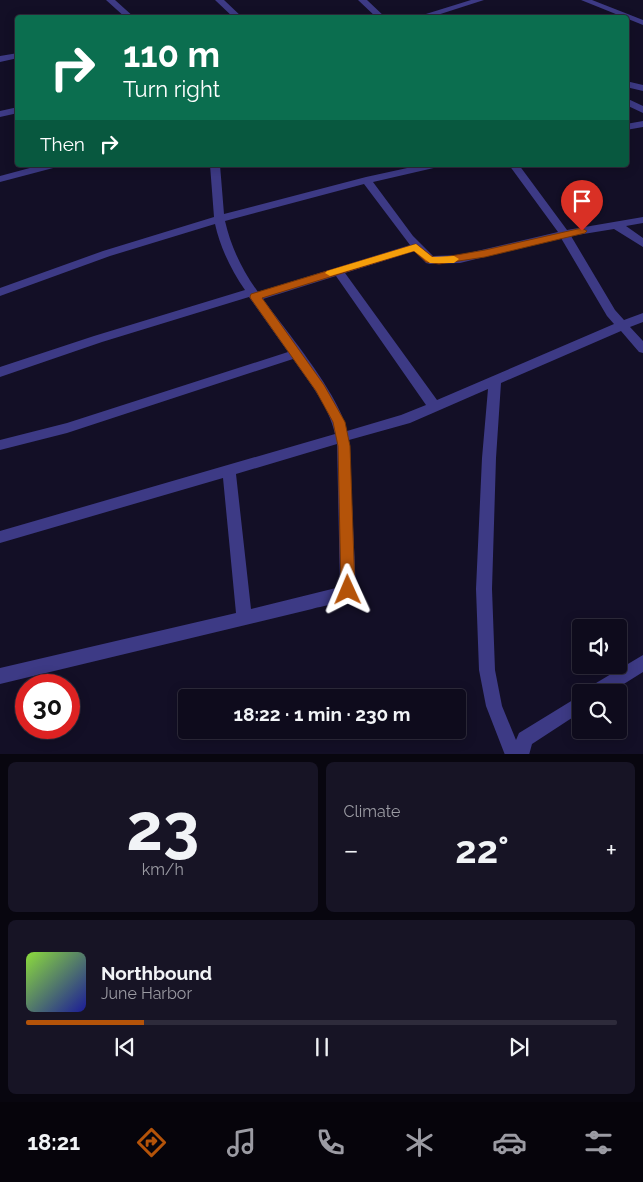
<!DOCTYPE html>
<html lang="en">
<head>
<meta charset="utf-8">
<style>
	body { margin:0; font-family:Raleway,sans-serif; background:#171425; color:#f1f3f6; height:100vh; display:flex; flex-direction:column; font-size:19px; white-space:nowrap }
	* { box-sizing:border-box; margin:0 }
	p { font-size:16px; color:#9b9ba3 }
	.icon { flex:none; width:28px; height:28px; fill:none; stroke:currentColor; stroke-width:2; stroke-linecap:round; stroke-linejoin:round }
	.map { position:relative; height:754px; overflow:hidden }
	.sheet { display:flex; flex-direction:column; gap:8px; padding:8px; background:#08060f; flex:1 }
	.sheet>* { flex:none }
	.top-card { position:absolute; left:15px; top:15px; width:614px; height:152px; border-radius:5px; box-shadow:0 2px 12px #0003,0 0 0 1px #2e2b3b; background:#0b6e4f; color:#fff; overflow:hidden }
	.buttons { position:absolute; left:572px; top:619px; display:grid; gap:10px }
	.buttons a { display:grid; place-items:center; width:55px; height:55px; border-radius:5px; background:#0e0b1c; box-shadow:0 2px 12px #0003,0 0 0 1px #2e2b3b; font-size:25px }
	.speed { position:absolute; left:15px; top:674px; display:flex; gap:10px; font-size:25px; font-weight:700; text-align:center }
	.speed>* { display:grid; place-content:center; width:65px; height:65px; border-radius:50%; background:#0e0b1c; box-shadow:0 2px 12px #0003,0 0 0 1px #2e2b3b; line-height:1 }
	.speed .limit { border:8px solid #d22; background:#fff; color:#111 }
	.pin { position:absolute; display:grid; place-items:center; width:42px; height:42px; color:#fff; margin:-51px -21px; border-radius:50% 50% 50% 0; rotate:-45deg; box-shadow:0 0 5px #0007 }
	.pin .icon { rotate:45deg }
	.me { position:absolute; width:55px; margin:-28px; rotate:359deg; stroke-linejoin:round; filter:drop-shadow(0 0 4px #0008) }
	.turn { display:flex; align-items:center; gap:18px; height:105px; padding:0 25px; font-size:22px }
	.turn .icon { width:65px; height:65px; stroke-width:2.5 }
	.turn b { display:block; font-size:35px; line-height:42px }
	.then { display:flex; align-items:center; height:48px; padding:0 25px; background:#0003; gap:10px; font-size:19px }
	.big { font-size:38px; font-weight:700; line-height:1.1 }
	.sheet .card { flex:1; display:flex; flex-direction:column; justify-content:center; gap:8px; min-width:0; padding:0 18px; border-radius:8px; background:#171425 }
	.sheet .dial { align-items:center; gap:0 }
	.dial b { font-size:65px; line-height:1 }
	.song { display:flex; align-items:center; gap:15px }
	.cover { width:60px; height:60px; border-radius:8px; background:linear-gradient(135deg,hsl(90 70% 55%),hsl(240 70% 35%)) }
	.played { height:5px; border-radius:2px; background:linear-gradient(90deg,#b45309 20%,#2e2b3b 20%) }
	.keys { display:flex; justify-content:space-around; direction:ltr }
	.heat { display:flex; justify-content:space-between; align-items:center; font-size:28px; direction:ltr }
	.sheet .tiles { flex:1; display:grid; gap:8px; grid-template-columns:1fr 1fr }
	.card:last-child { grid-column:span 2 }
	.trip { position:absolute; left:178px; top:689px; width:288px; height:50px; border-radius:5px; background:#0e0b1c; box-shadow:0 2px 12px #0003,0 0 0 1px #2e2b3b; font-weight:700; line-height:50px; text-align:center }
	.tabs { display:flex; height:80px; justify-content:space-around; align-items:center; background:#06040b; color:#9b9ba3 }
	.tabs .icon { width:35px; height:35px }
	.tabs .current { color:#b45309 }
	.tabs b { font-size:22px; color:#f1f3f6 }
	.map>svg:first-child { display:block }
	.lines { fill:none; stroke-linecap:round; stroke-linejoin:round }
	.street { fill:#3d3a85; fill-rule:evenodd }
	.route { fill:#b45309; stroke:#753606 }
	.slow { fill:#f59e0b }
</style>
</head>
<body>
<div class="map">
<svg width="643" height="755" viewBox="0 0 643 755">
	<rect width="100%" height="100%" fill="#130f26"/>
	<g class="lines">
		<path class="street" d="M106,0H115L135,18H126Z
			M215,0H224L243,18H234Z
			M358,0H367L386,18H377Z
			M471,0H484L428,18H413Z
			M581,0H592L643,20V25Z
			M18,53V58L0,62V56Z
			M626,81L643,85V91L626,87Z
			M626,98L643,106V113L626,105Z
			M18,107V113L0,117V111Z
			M643,121V127L626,130V124Z
			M41,165H58L57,167L0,182V176Z
			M210,165H220L224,214L366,177L421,165H439L438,167L373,182L413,236L433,256L460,255L558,232L509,165H519L567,230L643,217V223L626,226L643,238V247L614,229L571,236L615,310L624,320L643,313V322L630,327L643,341V353L639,352L621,331L501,383L496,458L492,589L495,670L502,706L516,740L519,733L581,695V712L532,744L529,755H505L486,706L479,670L476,589L482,458L488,389L410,423L349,440L356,590C349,603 325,605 312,609L0,684V668L236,613L223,478L0,543V531L335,434C329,406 309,382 293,359L67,433L0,450V440L67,423L288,352L249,297L102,342L0,377V367L94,336L245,290C231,270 220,247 215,224L110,256L0,296V288L103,251L214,217ZM364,184L410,245L258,292C242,270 231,247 225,221ZM561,238L607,316L614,324L437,400L345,273L415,251L426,263L430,264L460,263ZM336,276L426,405L401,415L347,431C340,395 286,331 263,299ZM337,444L340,587L251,609L236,474Z
			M643,655V672L611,692H589L591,686Z"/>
	</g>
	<path class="route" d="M582,228L587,231L585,233L485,257L439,264L426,262L414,251L262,298L324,385L345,422L350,446L355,590L353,594L348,596L343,594L341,590L338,446L333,422L316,391L251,299L250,297L251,294L416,244L433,257L439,258L485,250Z"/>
	<path class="slow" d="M416,244L432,257L454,256L459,259L454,263H430L414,251L330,276L325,273L327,271Z"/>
</svg>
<div class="buttons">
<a><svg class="icon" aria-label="sound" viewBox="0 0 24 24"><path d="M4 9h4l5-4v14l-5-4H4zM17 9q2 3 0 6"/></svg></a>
<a><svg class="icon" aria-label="search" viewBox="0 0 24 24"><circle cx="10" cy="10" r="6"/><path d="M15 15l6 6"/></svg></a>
</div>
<div class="speed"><div class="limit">30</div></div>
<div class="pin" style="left:582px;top:231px;background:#d93025"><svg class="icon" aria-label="arrive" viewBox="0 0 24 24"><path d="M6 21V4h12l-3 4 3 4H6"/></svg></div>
<svg class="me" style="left:348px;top:590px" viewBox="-20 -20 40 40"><path d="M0-17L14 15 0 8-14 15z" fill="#b45309" stroke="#fff" stroke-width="4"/></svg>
<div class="trip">18:22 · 1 min · 230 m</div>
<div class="top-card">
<div class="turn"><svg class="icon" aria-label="right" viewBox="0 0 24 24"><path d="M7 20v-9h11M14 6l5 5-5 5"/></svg><div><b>110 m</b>Turn right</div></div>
<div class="then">Then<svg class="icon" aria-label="right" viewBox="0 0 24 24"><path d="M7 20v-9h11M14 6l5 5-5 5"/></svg></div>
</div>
</div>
<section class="sheet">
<div class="tiles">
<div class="card dial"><b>23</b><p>km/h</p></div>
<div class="card"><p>Climate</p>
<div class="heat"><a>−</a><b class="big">22°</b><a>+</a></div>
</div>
<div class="card">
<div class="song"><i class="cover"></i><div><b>Northbound</b><p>June Harbor</p></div></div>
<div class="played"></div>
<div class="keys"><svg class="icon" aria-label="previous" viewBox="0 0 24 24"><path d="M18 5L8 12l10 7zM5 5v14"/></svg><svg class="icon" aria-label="pause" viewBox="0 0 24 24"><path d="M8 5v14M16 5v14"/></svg><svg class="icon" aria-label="next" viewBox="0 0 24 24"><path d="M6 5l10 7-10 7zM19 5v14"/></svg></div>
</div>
</div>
</section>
<nav class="tabs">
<b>18:21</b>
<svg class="icon current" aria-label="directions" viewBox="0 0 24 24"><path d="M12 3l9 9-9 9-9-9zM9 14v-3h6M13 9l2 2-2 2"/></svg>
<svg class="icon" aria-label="music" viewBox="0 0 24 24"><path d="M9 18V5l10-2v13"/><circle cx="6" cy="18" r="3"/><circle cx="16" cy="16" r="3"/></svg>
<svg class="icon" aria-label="phone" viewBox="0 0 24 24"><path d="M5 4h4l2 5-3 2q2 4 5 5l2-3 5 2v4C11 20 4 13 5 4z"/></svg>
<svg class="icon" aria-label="climate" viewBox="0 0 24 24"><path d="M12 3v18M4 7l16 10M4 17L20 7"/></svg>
<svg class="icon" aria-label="car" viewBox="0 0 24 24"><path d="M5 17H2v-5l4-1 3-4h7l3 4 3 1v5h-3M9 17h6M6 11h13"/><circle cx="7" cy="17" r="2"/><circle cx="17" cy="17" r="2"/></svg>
<svg class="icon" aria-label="filters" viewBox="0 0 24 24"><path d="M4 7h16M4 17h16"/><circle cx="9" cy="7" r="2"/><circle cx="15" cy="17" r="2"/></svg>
</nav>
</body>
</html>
